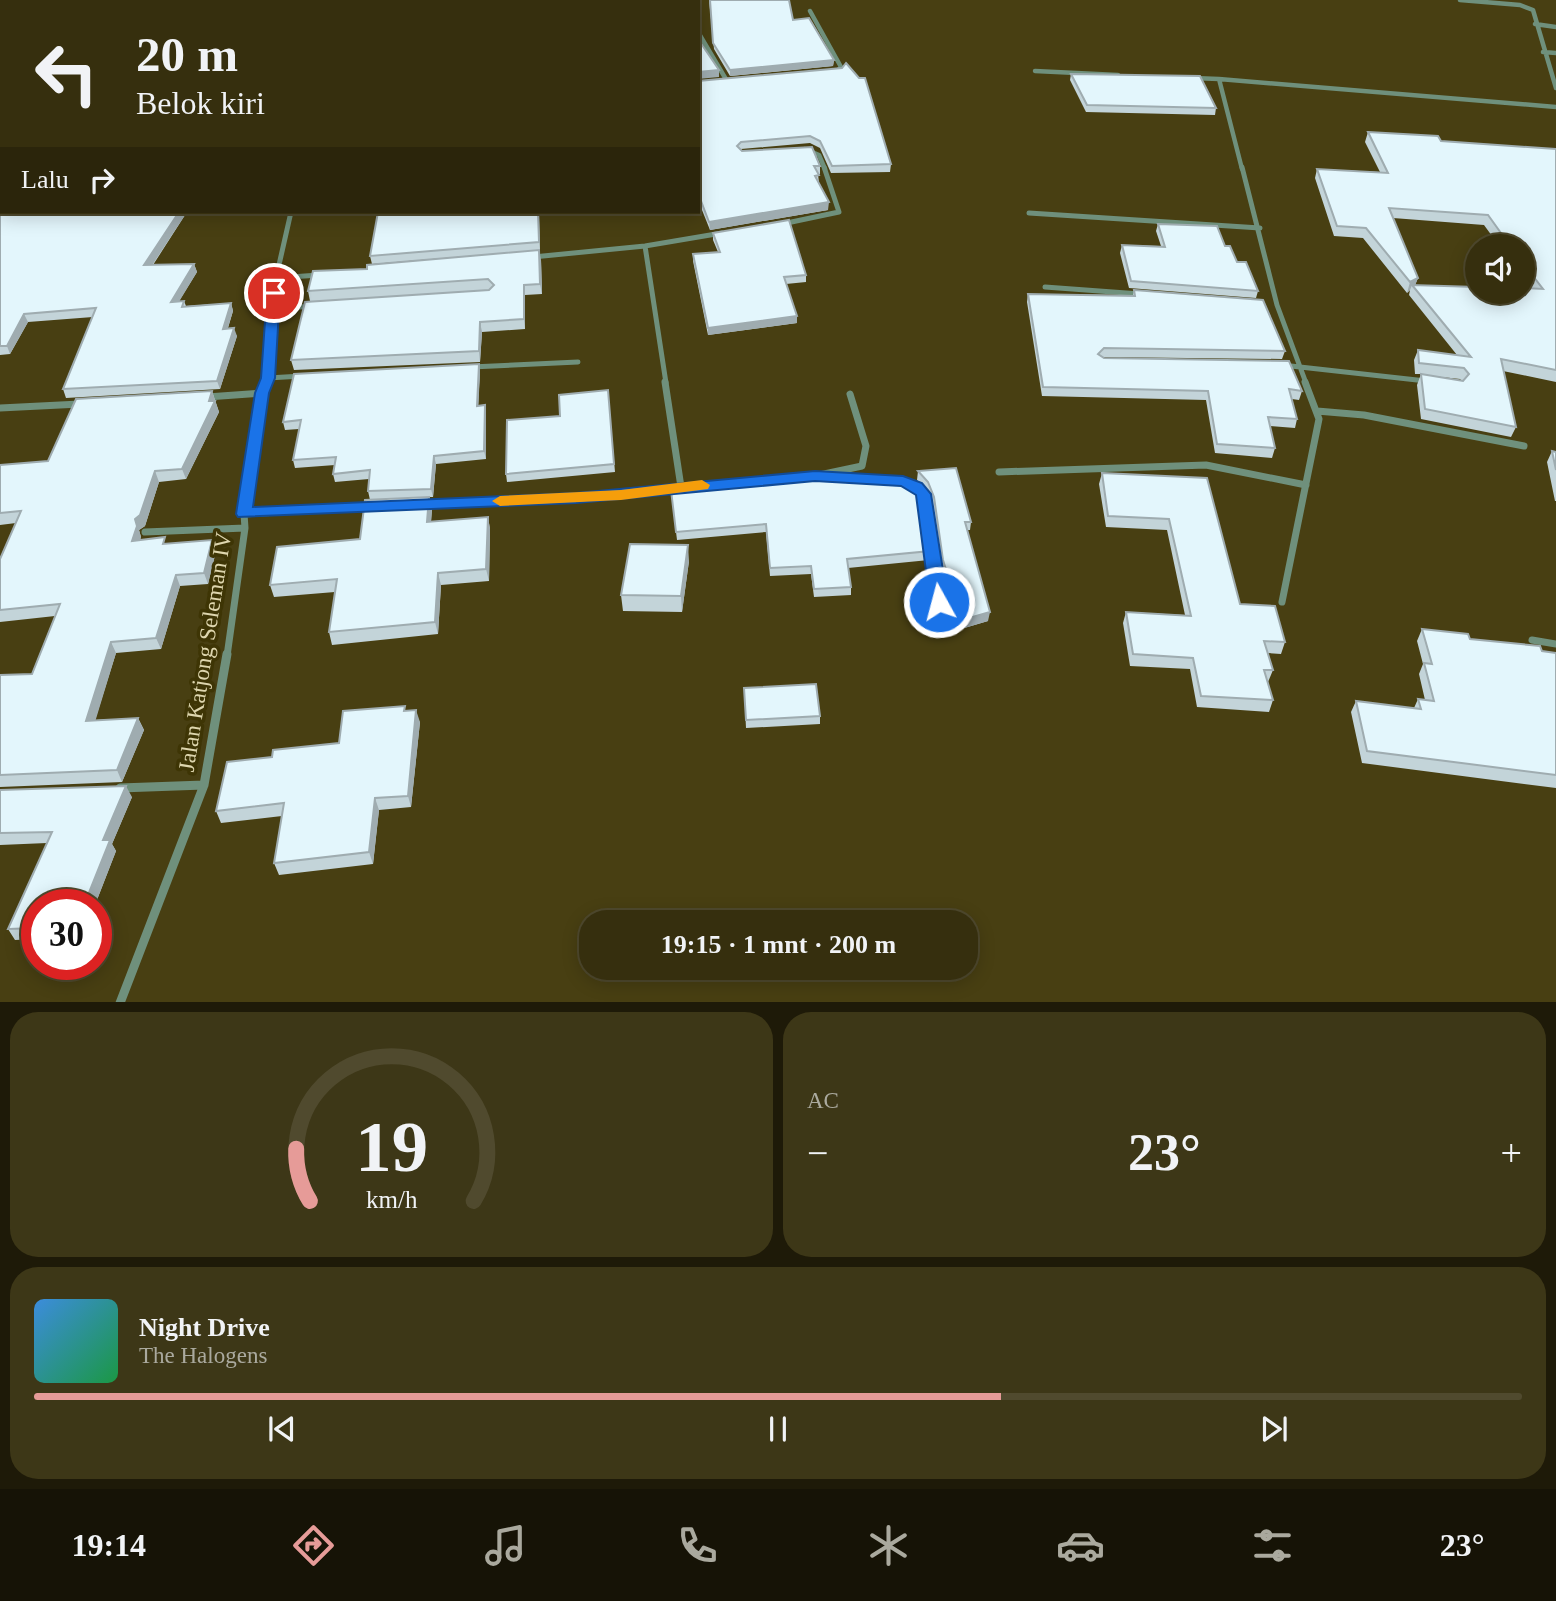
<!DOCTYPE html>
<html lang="id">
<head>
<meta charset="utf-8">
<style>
	body { margin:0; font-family:"Times New Roman",serif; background:#3d3717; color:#f1f3f6; height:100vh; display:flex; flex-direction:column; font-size:26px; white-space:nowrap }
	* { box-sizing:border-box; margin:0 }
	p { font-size:23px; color:#aaa99e }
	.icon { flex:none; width:38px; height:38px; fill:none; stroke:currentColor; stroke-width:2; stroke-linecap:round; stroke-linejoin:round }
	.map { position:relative; height:1002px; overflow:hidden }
	.drawer { display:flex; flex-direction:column; gap:10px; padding:10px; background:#1e1a08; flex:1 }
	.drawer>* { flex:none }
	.top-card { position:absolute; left:0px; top:0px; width:700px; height:214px; box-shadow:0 4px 18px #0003,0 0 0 2px #504a2e; background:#362f0e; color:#f1f3f6; overflow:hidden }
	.buttons { position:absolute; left:1465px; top:234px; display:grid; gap:14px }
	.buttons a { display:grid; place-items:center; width:70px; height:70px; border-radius:50%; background:#362f0e; box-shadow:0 4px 18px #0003,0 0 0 2px #504a2e; font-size:35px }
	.speed { position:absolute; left:21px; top:889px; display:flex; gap:14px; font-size:35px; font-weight:700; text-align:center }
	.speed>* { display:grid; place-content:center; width:91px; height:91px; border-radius:50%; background:#362f0e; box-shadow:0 4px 18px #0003,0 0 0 2px #504a2e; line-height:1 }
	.speed .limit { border:10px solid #d22; background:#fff; color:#111 }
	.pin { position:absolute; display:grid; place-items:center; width:60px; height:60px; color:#fff; margin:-30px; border:4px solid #fff; border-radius:50%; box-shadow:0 2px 7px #0007 }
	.me { position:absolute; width:77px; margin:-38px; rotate:353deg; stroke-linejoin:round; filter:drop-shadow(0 0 5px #0008) }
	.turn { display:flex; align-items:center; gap:24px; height:147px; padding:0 21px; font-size:32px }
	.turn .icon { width:91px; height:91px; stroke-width:2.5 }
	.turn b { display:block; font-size:49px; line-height:60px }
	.then { display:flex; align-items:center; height:66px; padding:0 21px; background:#0003; gap:14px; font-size:26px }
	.big { font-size:52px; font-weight:700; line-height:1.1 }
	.drawer .widget { flex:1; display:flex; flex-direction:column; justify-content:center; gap:10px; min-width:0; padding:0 24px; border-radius:28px; background:#3d3717 }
	.drawer .dial { align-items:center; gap:0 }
	.dial svg { height:182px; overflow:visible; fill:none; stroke:#504a2e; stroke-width:7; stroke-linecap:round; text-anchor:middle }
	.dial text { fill:#f1f3f6; stroke:none }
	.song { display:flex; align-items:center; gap:21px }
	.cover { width:84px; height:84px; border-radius:10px; background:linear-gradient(135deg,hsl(210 70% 55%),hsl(140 70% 35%)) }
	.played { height:7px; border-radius:4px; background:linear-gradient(90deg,#e69b98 65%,#504a2e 65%) }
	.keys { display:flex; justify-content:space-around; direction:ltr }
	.heat { display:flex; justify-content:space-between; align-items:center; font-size:38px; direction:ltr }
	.drawer .tiles { flex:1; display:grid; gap:10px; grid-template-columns:1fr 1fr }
	.widget:last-child { grid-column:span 2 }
	.trip { position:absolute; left:579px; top:910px; width:399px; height:70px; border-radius:28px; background:#362f0e; box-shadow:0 4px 18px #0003,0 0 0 2px #504a2e; font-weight:700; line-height:70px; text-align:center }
	.tabs { display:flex; height:112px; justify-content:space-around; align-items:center; background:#161306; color:#aaa99e }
	.tabs .icon { width:49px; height:49px }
	.tabs .active { color:#e69b98 }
	.tabs b { font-size:32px; color:#f1f3f6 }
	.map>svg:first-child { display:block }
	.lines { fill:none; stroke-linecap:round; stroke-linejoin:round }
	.stream { stroke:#1e1e52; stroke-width:12 }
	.minor-far3 { stroke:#6f907c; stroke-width:4.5 }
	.minor-far2 { stroke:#6f907c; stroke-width:5 }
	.minor-far1 { stroke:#6f907c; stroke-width:7 }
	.minor { stroke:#6f907c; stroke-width:9 }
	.wall { fill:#c3d4d9; fill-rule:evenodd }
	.shaded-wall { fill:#9facb0 }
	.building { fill:#e3f6fc; stroke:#9facb0; stroke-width:2 }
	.route { fill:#1a73e8; stroke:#114b97; stroke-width:2 }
	.slow { fill:#f59e0b }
	.labels { text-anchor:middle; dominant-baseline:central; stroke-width:7; stroke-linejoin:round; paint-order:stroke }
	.street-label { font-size:23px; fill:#ded6ae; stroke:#3e3505 }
</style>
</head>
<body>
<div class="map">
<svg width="1556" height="1003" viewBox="0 0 1556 1003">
	<rect width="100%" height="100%" fill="#483f12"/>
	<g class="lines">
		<path class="stream" d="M404,2L412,0"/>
		<path class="minor-far3" d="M1460,0L1520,5L1533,10L1556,88
			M810,11L841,67L835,73
			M1535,24L1556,27
			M698,32L727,81
			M1543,52L1556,53
			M1035,71L1118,75
			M1193,78L1219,79
			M805,149L819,155L825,169
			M1242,169L1219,79L1556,107"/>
		<path class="minor-far2" d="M1242,167L1277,305L1306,383
			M1029,213L1260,228
			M782,224L839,212L824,167
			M645,246L666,383
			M533,257L645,246L722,233
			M276,278L319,275
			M1045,287L1140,294
			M272,309L313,306
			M1282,365L1426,381
			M471,367L578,362
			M268,378L302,376
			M266,383L276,278L291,212"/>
		<path class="minor-far1" d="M665,382L681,487
			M207,397L262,393
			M0,408L80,404
			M1317,411L1364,415L1524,446
			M999,472L1206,465L1306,485
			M810,477L862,466L866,446L850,394
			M824,477L851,478
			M905,482L924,494L939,602
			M423,504L621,495L739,482
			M244,514L373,506
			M145,532L245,528
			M1282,602L1319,419L1305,382
			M1532,640L1556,644
			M227,656L245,528L244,514L262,393L267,382"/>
		<path class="minor" d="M120,788L204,785
			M120,1003L204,785L227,654"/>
	</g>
	<path class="wall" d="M709,0L834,60L833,66L730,76L714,49Z
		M1071,74L1216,108L1215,115L1086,112L1070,80Z
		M698,81L891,164L890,172L831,173L820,148L810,143L741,149L742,151L820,166V174H818L819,183L828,210L710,230L698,200Z
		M1368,132L1441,141L1556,149V382L1503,371L1516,427L1511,437L1421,419L1417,385L1421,374H1415L1414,360L1418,350L1457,355L1409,295L1410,290L1407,293L1363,238L1334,236L1315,178L1317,169L1380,172L1365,142ZM1393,218L1484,225L1500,247H1522V278L1531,289L1415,285L1418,278ZM1432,376L1460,379L1461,380Z
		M0,154L2,212H187L153,265L194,264L197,272L179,301H184L186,306L231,303L233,311L228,328L237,336L220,389L66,398L63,389L93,317L28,322L10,354L0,355Z
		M378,212H539L540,250L372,264L370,256Z
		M1158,224L1225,246L1258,291L1256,298L1129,288L1120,253L1122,245L1161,246L1156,231Z
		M713,233L806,275V282L786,284L797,323L708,335L693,261V254L718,252L713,240Z
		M541,260L542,294L525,295V329L482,332L480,362L294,370L291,360L310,301L308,291L367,269Z
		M1134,290L1285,351L1282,359L1102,357L1104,358L1302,391L1299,400L1292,399L1297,419L1295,428L1270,426L1275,448L1272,458L1215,453L1206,400L1042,396L1027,302L1028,294L1133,295Z
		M479,364L480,372L478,406L485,405L486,413V459L436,464L433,497H429L432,509L431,522L488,517L490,529L489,581L441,585L438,634L332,645L329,632L335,592L274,597L270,585L360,539L370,500L368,491L369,479L335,482L333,474L335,465L295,468L293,460L299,429L285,430L283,422Z
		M608,390L615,472L507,482L506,474L560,416Z
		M212,391L219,412L186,479L159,482L145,526L139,530L141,537L140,540L216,551L208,584L180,586L161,649L116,653L95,720L138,718L144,730L122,782L0,787V675L32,674L55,616L0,622V559L16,523L0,525V465L48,461Z
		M1552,451L1556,452V501H1555L1547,462Z
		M918,471L971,522L970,530H967L988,621L961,629L942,568L933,505L927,490L917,480Z
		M1102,473L1207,478L1240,604L1285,642L1281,654L1268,653L1273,670L1268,682L1273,700L1269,712L1197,707L1190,669L1130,666L1123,623L1126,612L1185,615L1167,530L1106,527L1099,484Z
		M824,480L930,551L929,560L848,568L851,587V595L814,597L811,574L770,576L766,532L677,540L671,490Z
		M689,561L682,612L623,611L621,595Z
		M1422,629L1470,639L1556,653V788L1362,763L1351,712L1356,701L1414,708L1418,699L1425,700L1419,674L1423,664L1417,641Z
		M744,688L820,716V724L746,728Z
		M406,711L420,722L411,807L379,810L373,864L279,875L274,863L282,816L221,823L216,811L272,757L339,743Z
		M0,790L132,797L112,844L116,851L95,905H37V939L15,940L8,929L47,843L0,845Z"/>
	<path class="shaded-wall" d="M834,60L833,66L730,76V70Z
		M719,70V77L698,79V72Z
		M829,202L828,210L710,230L709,222Z
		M179,212H187L147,273L144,265Z
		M539,250L541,260L542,294L540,284Z
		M194,264L197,272L174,310L171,302Z
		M1418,278L1414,288L1412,285L1410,290L1407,293L1410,282Z
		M524,285L525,295V329L524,319Z
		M231,303L233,311L225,337L223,329Z
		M24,314L28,322L10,354L7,346Z
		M797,316V323L708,335V328Z
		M480,322L482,332L480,362L479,351Z
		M234,328L237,336L220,389L217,381Z
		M479,364L480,372L478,414L477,406Z
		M212,391L219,412L186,479L182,469Z
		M485,405L486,413V459L484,451Z
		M434,456L436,464L433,497L431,489Z
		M155,471L159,482L145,526L139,530L141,537L136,552L132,541L135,519Z
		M429,497L432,509L430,534L427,522Z
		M488,517L490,529L489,581L486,569Z
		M212,540L216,551L208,584L204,573Z
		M688,545L689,561L682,612L681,596Z
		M438,573L441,585L438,634L435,622Z
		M176,575L180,586L161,649L156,638Z
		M990,612L988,621L961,629L962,620Z
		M111,642L116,653L92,732L86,721Z
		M416,710L420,722L411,807L408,796Z
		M138,718L144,730L122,782L117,770Z
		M126,786L132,797L112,844L116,851L95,905H84L103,840Z
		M375,798L379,810L373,864L369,852Z"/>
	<path class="building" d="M582,0H672L673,2H583Z
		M710,0H789L793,20L809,18L834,60L730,70L713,43Z
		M698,39L719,70L698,72Z
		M846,63L859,78H865L891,164L832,166L820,141L810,136L741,142L737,146L742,151L812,147L820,166H814L819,175L815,176L829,202L709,222L698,193V81L842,68Z
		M1071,74L1200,76L1216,108L1087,105Z
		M1368,132L1438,136L1441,141L1556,149V370L1501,359L1516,427L1425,409L1421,374L1463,381L1469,374L1464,368L1419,363L1418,350L1471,357L1412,285L1477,287V292H1522V288L1543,289L1522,262V247H1511L1488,215L1389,208L1418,278L1410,282L1366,228L1337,226L1317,169L1388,173Z
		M0,154H2V212H179L144,265L194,264L171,302L184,301L182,307L231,303L223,329L234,328L217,381L63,389L96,308L24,314L7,346H0Z
		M378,212H538L539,242L370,256Z
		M789,220L806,275L784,277L797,316L708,328L693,254L720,252L713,233Z
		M1158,224L1217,226L1225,246H1230L1237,262H1246L1258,291L1131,281L1122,245L1165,247Z
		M539,250L540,284L524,285V319L480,322L479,351L291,360L305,302L489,290L494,285L488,279L308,291L313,271L367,269V265Z
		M1134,290L1263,300L1285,351L1104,348L1098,354L1104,358L1289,361L1302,391L1289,389L1297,419L1268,417L1275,448L1217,444L1208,391L1043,387L1028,294L1135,296Z
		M479,364L477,406L485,405L484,451L434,456L431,489L368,491L370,470L333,474L336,457L293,460L301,420L283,422L294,374Z
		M608,390L614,464L506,474L507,420L560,416L559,395Z
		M212,391L209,401H215L182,469L155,471L140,515L135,519L137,526L132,541L165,537L163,544L212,540L204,573L176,575L156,638L111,642L86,721L138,718L117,770L0,775V675L32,674L60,604L0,610V559L21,511L0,513V465L48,461L76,399Z
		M1552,451L1556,452V470Z
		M956,468L971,522H965L990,612L962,620L943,560L934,497L928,482L918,471Z
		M1102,473L1207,478L1240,604L1275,606L1285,642L1264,641L1273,670H1264L1273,700L1201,696L1193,658L1133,654L1126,612L1191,616L1169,519L1108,516Z
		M823,475L824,480L877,475L906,479L918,489L926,515L930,551L847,559L851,587L814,589L811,566L770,568L766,524L676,532L671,490L783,477Z
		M429,497L427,522L488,517L486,569L438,573L435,622L329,632L337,579L270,585L277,547L360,539L365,500Z
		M630,544L688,545L681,596L621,595Z
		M1422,629L1468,634L1470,639L1540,646L1542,651L1556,653V775L1367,751L1356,701L1421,709L1418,699L1434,701L1424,663L1432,664Z
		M816,684L820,716L746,720L744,688Z
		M405,706L404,711L416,710L408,796L375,798L369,852L274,863L284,803L216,811L227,762L272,757L273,750L339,743L343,711Z
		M126,786L103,840H110L84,905H37V928L8,929L52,832L0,833V790Z"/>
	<path class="route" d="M274,289L280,293L275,378L269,393L253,507L576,493L815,471L903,476L922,483L931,494L948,602L939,608L930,602L916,495L901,486L815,481L576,503L238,517L236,514L255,393L261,378L267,293Z"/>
	<path class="slow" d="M702,480L710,485L708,489L621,500L500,506L492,501L500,496L621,490Z"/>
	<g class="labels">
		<g class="street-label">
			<text transform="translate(205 652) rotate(-81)">Jalan Katjong Seleman IV</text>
		</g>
	</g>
</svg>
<div class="buttons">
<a><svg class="icon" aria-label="sound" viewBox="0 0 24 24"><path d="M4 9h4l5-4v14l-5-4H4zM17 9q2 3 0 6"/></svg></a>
</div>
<div class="speed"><div class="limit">30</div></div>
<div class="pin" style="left:274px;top:293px;background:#d93025"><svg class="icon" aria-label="arrive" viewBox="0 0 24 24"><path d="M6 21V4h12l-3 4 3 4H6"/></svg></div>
<svg class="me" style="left:939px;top:602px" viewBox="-20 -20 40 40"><circle r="17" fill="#1a73e8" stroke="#fff" stroke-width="3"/><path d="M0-11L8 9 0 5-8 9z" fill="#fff"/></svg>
<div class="trip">19:15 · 1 mnt · 200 m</div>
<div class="top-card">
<div class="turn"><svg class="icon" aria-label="left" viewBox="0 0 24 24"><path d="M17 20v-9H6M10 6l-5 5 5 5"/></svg><div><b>20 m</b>Belok kiri</div></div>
<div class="then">Lalu<svg class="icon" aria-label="right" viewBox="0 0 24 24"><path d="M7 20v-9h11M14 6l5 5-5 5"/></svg></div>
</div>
</div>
<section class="drawer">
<div class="tiles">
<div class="widget dial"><svg viewBox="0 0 100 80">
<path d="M14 69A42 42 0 1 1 86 69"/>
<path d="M14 69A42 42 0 0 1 8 46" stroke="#e69b98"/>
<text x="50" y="56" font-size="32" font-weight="700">19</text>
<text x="50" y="72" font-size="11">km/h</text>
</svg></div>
<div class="widget"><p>AC</p>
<div class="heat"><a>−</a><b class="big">23°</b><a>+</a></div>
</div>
<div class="widget">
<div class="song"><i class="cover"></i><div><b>Night Drive</b><p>The Halogens</p></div></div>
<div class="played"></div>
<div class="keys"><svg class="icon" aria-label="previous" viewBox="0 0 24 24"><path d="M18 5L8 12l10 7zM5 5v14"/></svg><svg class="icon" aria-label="pause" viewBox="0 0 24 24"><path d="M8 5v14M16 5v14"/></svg><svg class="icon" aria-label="next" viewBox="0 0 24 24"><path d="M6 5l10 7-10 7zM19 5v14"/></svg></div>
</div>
</div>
</section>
<nav class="tabs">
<b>19:14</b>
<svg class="icon active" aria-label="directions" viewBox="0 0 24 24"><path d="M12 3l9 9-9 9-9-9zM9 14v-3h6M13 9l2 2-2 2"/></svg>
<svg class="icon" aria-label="music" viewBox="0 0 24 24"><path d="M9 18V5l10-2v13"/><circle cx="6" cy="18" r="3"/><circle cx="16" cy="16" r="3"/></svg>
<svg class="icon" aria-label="phone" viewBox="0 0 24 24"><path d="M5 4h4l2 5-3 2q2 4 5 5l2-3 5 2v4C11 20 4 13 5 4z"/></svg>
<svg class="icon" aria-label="climate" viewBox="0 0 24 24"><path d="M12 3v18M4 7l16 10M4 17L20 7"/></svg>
<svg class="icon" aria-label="car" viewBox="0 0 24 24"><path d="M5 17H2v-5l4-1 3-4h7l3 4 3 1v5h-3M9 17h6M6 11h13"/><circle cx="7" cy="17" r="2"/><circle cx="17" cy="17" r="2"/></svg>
<svg class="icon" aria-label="filters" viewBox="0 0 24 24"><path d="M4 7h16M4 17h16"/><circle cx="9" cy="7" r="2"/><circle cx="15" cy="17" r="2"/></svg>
<b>23°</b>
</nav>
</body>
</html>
